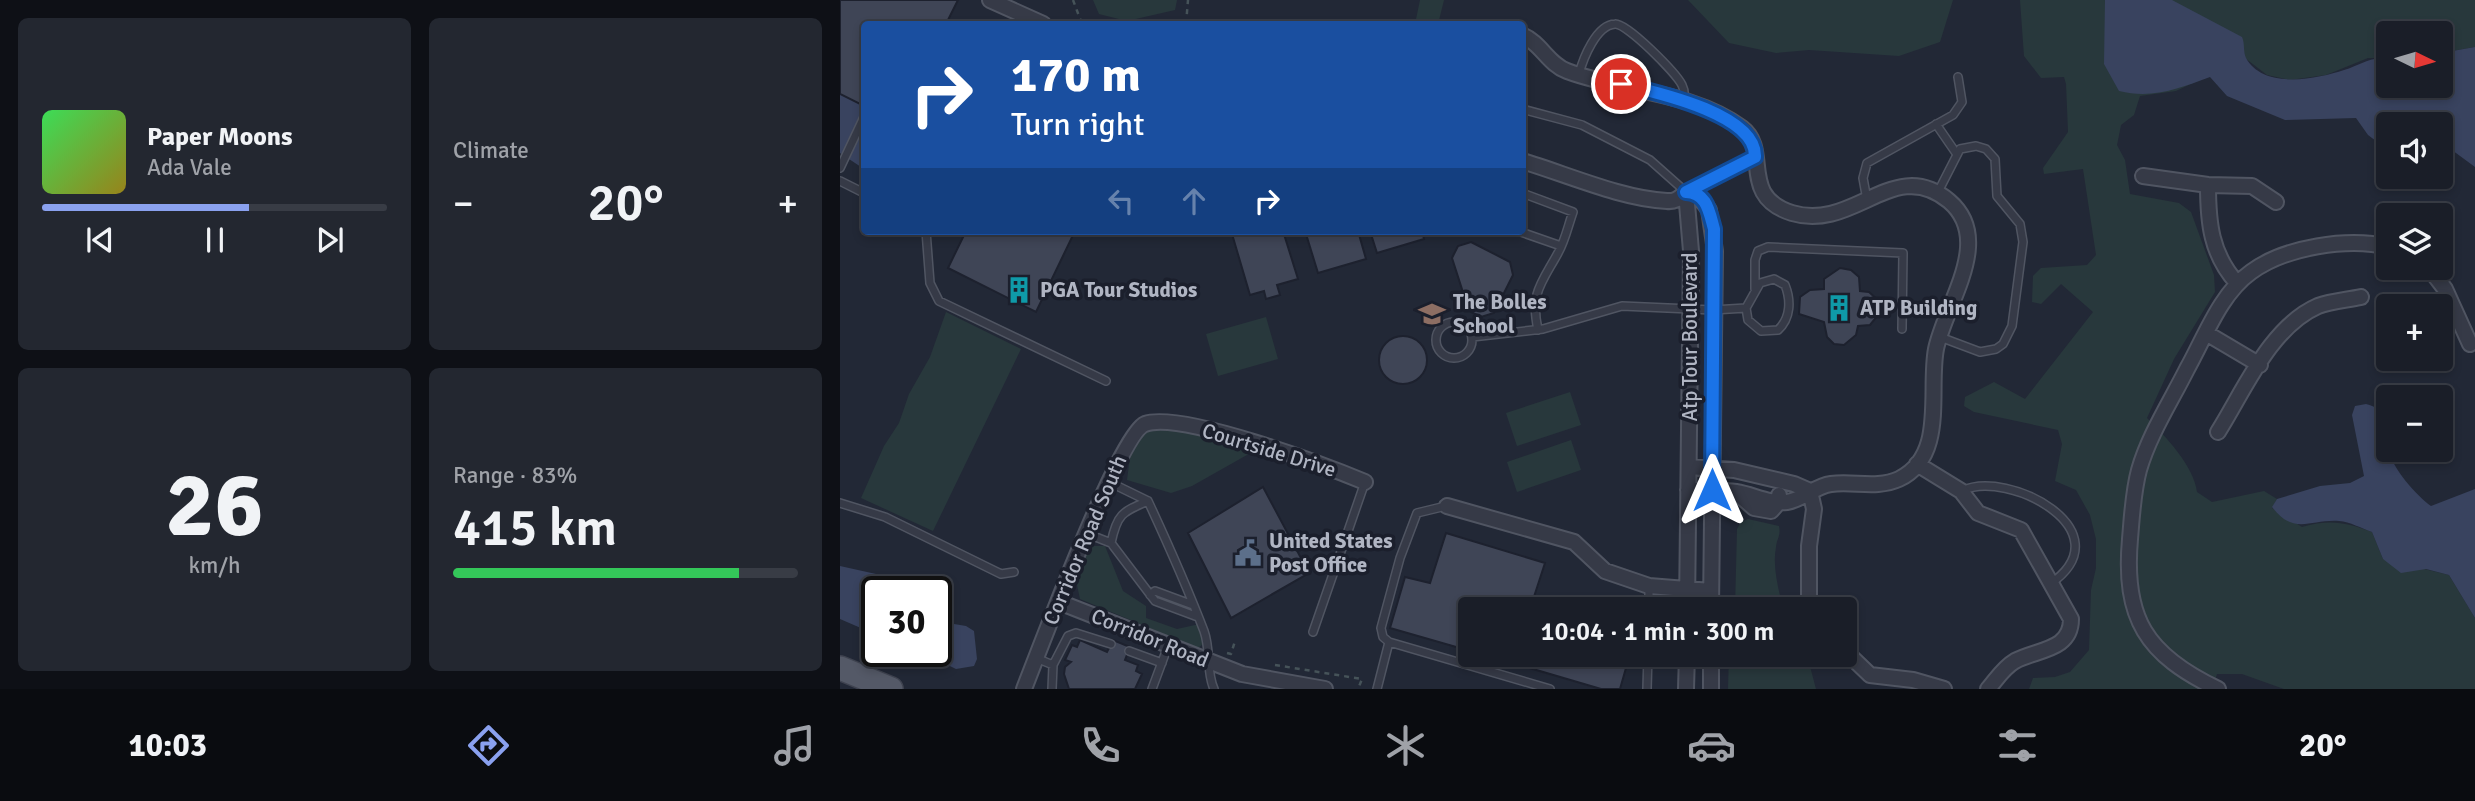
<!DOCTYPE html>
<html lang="en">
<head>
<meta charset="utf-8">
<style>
	body { margin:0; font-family:Signika,sans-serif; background:#232730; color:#f1f3f6; height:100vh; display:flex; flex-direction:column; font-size:26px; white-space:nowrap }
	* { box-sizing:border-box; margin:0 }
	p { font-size:23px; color:#9fa2a8 }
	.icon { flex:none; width:38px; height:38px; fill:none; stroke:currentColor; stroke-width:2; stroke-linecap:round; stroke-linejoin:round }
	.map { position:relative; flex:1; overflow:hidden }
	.sheet { display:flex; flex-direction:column; gap:18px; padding:18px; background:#0e1016; width:840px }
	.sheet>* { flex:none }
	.hud { position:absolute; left:21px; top:21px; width:665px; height:214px; border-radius:7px; box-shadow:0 4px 10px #0003,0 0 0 2px #383c45; background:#1a4fa0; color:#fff; overflow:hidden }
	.needle { width:46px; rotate:95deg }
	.buttons { position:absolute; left:1536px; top:21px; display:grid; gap:14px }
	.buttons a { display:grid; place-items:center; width:77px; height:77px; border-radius:7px; background:#1a1e28; box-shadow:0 4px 10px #0003,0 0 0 2px #383c45; font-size:35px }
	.speed { position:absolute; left:21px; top:576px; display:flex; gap:14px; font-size:35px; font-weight:700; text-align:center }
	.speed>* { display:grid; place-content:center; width:91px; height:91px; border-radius:50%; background:#1a1e28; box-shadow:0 4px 10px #0003,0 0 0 2px #383c45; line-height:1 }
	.speed .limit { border:4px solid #111; border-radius:10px; background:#fff; color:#111 }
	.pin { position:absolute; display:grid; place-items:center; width:60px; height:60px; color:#fff; margin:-30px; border:4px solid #fff; border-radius:50%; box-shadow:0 2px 7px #0007 }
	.me { position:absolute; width:77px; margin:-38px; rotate:0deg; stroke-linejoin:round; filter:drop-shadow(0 0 5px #0008) }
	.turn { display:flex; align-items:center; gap:24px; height:147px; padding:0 35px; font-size:32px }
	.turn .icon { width:91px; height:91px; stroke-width:2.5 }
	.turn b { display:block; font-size:49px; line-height:60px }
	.lanes { display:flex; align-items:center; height:66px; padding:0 35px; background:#0003; justify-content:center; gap:35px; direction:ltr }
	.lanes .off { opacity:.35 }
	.big { font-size:52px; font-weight:600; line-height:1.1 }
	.sheet .tile { flex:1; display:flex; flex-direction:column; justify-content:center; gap:10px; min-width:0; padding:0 24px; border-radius:10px; background:#232730 }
	.sheet .dial { align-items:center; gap:0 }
	.dial b { font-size:91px; line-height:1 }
	.song { display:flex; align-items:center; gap:21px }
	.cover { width:84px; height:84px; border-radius:10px; background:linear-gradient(135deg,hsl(130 70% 55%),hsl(50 70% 35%)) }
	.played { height:7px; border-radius:4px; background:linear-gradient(90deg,#8aa1ef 60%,#383c45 60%) }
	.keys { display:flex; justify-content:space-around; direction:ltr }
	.heat { display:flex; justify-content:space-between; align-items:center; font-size:38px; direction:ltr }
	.charge { height:10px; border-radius:5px; background:linear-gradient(90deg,#34c759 83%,#383c45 0) }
	.sheet .tiles { flex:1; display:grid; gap:18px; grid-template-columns:repeat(2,1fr) }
	.trip { position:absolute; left:618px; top:597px; width:399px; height:70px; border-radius:7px; background:#1a1e28; box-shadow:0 4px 10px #0003,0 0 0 2px #383c45; font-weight:600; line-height:70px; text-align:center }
	.tabs { display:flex; height:112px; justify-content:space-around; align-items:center; background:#0a0c10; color:#9fa2a8 }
	.tabs .icon { width:49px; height:49px }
	.tabs .selected { color:#8aa1ef }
	.tabs b { font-size:32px; color:#f1f3f6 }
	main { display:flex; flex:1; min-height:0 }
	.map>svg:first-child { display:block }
	.green { fill:#28383c }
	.water { fill:#39435f }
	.building { fill:#3f4556; stroke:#1d212e; stroke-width:2 }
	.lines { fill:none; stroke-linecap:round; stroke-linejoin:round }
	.service-casing { stroke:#505562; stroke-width:10 }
	.minor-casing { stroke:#505562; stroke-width:18 }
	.primary-casing { stroke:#3f4350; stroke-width:26 }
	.path { stroke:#465359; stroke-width:2.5; stroke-dasharray:5 5; stroke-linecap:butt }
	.service { stroke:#363a47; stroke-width:7 }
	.minor { stroke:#363a47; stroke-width:14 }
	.primary { stroke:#545967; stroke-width:23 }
	.route-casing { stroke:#114b97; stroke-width:18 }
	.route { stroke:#1a73e8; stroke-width:12 }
	.labels { text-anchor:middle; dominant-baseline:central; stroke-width:7; stroke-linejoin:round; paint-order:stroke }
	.poi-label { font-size:21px; font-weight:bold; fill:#b0b5c3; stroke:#1b1f2c; text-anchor:start }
	.street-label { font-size:21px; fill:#b0b5c3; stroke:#1b1f2c }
</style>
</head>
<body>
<main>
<section class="sheet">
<div class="tiles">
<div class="tile">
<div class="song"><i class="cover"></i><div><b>Paper Moons</b><p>Ada Vale</p></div></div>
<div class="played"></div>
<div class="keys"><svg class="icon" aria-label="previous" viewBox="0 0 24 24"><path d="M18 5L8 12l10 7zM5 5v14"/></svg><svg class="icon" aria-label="pause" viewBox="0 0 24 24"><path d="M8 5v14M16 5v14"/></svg><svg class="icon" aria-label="next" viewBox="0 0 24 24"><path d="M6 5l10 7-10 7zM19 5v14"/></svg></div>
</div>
<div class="tile"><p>Climate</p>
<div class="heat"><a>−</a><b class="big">20°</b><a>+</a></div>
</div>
<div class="tile dial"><b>26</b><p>km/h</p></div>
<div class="tile"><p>Range · 83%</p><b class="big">415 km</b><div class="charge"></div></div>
</div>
</section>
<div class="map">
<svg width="1635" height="689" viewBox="0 0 1635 689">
	<rect width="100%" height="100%" fill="#222836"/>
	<path class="green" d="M253,0H337L335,10L287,21L259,14Z
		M580,0H604L598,24H575Z
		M848,0H1113L1100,42L1059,56L969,50L936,53L889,43Z
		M1180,0H1635V47L1601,53V33H1549V67L1541,58H1528L1486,75L1450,80L1427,75L1405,58L1336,91L1300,96L1294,115L1281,125L1277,145L1285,160L1290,194L1339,203L1351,212L1374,275L1375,292L1334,359L1307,418C1326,437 1354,466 1357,492L1372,502L1424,491L1437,499L1432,508L1462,527C1489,519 1506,522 1532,532L1543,559L1609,575L1635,618V689H1444L1402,674H1377L1372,689H1189L1193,678L1215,677L1230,672L1249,650L1251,590L1256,568V539L1250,515L1236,490L1215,481L1222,444L1218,430L1134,412L1124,406L1125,397L1154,382L1185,399L1253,312L1221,284L1201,304L1192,302L1193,276L1201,268L1247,265L1256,255L1243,169L1204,174L1203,168L1228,132L1226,84L1224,77L1201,78L1184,56Z
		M106,312L181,349L93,531L21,498L44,446L59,423L69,394L90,357Z
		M426,317L438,359L378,376L366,334Z
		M730,392L741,425L677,446L666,413Z
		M331,424L366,432L414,451L352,486L331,493L287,480L290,457L304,433Z
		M731,440L741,470L677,492L667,462Z
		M908,519L939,526C941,536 937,538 936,547C932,567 939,590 943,609H895L897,529L901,522Z
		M254,546H265L283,591L306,606V618L337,629L364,623L363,644L358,648L240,599L237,585L247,550Z
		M889,654L967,655L976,689H888Z"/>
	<path class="water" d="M1265,0H1332L1402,37C1405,43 1403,52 1406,58C1424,90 1477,79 1504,70C1518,66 1526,59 1541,58L1549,67V86H1601V53L1635,47V167L1601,142V124H1549V141L1540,144L1528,135L1516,118L1445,120L1387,96L1370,77C1338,89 1312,99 1279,91L1264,64Z
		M0,94L24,106V169L0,153Z
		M1526,404C1557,413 1544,426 1549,451C1552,468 1577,496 1591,506L1635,489V618L1609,575L1586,569L1561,573L1543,559L1532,532C1521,528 1510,522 1499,521C1470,519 1454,536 1432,507L1437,499L1480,486L1510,483L1524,476L1512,415L1515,406Z
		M0,566L45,576L65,591L37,592V635L0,619Z
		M96,621L126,626L134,631L137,659L134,666L116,669L79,651H96Z"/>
	<path class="building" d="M0,0H118L106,24H24V106L0,94Z
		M126,231H235L196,312L108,268Z
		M401,231H443L458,279L437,285L440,295L426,299L424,291L410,295L392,234Z
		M475,231H518L526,259L478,273L466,234Z
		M530,231H582L584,239L537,253Z
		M631,242L670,262L673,275L654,313L641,317L629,311L612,258L618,246Z
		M1000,268L1011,270L1019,277L1020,291L1029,292L1039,301V314L1030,325L1018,326L1016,335L1004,345L994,344L987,337L984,322L959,314L960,297L970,290L984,289V279Z
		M539 360a24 24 0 1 1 48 0a24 24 0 1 1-48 0Z
		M423,487L469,573L391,618L348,533Z
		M606,533L705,563L690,609H630V651L550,628L565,577L590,583Z
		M240,640L267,652L273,640L290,647L285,660L298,665L296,671L302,674L295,689H229L224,674L225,667L231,662L225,660L232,645L237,647Z
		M642,654H790L780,689H761Z"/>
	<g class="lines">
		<defs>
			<path id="service" d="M739,74C743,59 756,25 775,24C787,23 836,73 842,85C845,91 845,95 844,101
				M682,109L742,125L810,160L846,192L915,157
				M1096,124L1116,153
				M0,168L24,117
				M0,181L24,193
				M1098,192L1120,149L1136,146L1146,149L1155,159L1157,196L1180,224L1183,242L1172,326L1163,344L1156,349L1140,352L1100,337
				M682,193L733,212C728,226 725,241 718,253C701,284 690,293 698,330
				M1027,200L1023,178L1027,163L1113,115L1122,102L1118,77
				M86,231L90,283L99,301L266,381
				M678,231L721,246
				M934,279L945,285C951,300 951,318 938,330L921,331L908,320L906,308L920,283Z
				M915,289V260L918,251L928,247L1063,253L1062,329
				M596 340a18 18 0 1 1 36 0a18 18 0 1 1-36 0Z
				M632,337L703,329L782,306L873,310L906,308
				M269,482L308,501C328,544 347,587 364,631C371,650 366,672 374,689
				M1122,491C1167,468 1287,531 1210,584
				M0,503L45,517L161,574L174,572
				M248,534L271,543L315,601L358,617
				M271,543C277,514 282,512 308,501
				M310,595L315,591L353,605
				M809,609V586
				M473,632L525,482
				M549,642L543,637L541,628L560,558L577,513L606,506
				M289,651L322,663
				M196,658L213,665L212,689
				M213,665L228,636L236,633L271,644
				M312,689L328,646
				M537,689L549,642L710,689
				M807,689L808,654"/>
			<path id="minor" d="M150,0L203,24
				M682,35C701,43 708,64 727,71C783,92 852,91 902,128C931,150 898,196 952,213C1014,232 1054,155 1109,201C1155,240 1105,304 1096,349C1088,390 1107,456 1059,479C1037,489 1014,481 991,484C975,486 962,500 947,502C929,504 914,495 896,492C880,490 864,490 848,490
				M682,161C726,174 782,199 827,201C836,202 840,197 846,192H856L869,210L875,251L871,609
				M1303,176L1368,185L1412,186L1436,202
				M1368,185C1368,223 1371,254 1397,283
				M846,192L851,251L847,609
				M1589,268L1605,289L1630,344
				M1366,333L1420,365
				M1378,432C1404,391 1430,327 1478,306C1491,301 1507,300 1521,297
				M1077,464L1121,491L1138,513L1181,530L1231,619C1231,651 1197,649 1175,661C1163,668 1156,680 1148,689
				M849,467L894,470L954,484L970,491
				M897,493L914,508L931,511L939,502V495
				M607,506L734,542L765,571L809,586L871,591
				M219,602L402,674L485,689
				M969,609V546L974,509L970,491
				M1004,650L1030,675L1073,680L1104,689
				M184,689C199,651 280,434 305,424C341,411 486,466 525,482
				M846,689L847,654
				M871,689V654
				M1378,689C1306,655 1283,618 1290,539C1292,516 1293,492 1299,470C1309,435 1331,401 1347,369C1365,337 1380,294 1411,272C1445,247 1508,237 1549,247"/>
			<path id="primary" d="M0,668L51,689"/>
		</defs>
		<use href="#service" class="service-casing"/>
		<use href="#minor" class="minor-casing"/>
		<use href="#primary" class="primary-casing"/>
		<path class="path" d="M233,0L242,24
			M346,24L348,0
			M387,653L391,654L395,641
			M435,665L522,679L518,689"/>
		<use href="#service" class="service"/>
		<use href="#minor" class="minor"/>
		<use href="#primary" class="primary"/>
	</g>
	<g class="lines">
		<defs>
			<path id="route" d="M781,84C815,92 917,114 915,157L846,192C867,193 869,211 874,229L872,490"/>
		</defs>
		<use href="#route" class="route-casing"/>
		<use href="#route" class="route"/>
	</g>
	<defs>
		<symbol id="building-bare" viewBox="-9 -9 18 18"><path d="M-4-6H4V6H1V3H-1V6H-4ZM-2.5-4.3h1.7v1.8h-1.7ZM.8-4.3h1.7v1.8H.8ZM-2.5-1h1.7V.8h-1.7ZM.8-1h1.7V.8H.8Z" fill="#0f9aa8" stroke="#1b1f2c" stroke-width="2.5" paint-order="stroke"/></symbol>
		<symbol id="school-bare" viewBox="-9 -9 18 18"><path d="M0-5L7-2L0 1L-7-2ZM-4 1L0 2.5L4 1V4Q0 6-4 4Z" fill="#8d6e63" stroke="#1b1f2c" stroke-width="2.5" paint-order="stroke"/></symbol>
		<symbol id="civic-bare" viewBox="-9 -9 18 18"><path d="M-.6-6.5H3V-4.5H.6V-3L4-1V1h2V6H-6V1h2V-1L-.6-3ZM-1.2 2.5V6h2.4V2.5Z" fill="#5c6f8a" stroke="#1b1f2c" stroke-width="2.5" paint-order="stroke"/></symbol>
	</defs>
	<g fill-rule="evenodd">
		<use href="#building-bare" x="160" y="271" width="38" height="38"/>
		<use href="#building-bare" x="980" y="289" width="38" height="38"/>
		<use href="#school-bare" x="573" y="295" width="38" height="38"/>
		<use href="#civic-bare" x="389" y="534" width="38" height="38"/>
	</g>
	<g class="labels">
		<g class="poi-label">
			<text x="200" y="290">PGA Tour Studios</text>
			<text x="613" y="302">The Bolles<tspan x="613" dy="24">School</tspan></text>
			<text x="1020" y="308">ATP Building</text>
			<text x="429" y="541">United States<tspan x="429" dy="24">Post Office</tspan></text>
		</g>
		<g class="street-label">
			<text transform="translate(850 337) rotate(-90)">Atp Tour Boulevard</text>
			<text transform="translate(429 450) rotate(17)">Courtside Drive</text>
			<text transform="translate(245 540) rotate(-67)">Corridor Road South</text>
			<text transform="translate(310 638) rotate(22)">Corridor Road</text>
		</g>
	</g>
</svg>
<div class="buttons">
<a><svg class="needle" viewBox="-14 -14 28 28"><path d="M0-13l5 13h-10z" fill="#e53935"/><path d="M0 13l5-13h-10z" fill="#9fa2a8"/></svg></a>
<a><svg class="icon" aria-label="sound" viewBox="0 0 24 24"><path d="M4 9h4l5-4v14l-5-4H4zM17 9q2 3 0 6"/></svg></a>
<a><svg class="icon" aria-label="layers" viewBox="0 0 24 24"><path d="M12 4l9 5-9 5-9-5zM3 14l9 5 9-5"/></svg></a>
<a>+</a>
<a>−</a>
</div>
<div class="speed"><div class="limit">30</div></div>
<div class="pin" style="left:781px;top:84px;background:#d93025"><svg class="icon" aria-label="arrive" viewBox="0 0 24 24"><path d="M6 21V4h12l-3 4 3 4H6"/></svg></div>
<svg class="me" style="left:872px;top:490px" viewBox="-20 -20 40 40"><path d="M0-17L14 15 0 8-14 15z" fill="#1a73e8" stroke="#fff" stroke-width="4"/></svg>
<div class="trip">10:04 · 1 min · 300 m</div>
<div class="hud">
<div class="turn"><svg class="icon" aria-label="right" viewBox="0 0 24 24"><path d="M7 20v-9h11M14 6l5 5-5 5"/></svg><div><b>170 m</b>Turn right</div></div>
<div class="lanes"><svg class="icon off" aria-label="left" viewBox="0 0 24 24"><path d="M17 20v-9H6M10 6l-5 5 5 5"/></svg><svg class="icon off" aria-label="ahead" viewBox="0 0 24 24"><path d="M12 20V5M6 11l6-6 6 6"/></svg><svg class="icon" aria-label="right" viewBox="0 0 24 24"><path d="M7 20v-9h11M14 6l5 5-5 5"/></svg></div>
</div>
</div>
</main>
<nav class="tabs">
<b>10:03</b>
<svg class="icon selected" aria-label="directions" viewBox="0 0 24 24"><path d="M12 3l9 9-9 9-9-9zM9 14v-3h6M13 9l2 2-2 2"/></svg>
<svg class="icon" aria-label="music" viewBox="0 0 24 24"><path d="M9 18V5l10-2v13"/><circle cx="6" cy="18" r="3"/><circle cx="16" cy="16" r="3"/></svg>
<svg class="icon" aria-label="phone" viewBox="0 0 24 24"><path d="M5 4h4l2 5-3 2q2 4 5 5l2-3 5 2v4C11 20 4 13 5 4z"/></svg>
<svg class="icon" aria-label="climate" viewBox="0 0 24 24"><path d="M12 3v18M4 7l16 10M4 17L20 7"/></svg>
<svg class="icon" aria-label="car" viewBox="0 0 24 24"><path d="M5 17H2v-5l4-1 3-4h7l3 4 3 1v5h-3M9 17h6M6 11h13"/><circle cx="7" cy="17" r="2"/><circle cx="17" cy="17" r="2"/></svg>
<svg class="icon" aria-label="filters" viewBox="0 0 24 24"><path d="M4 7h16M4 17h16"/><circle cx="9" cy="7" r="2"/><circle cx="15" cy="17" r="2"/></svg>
<b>20°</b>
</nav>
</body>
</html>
